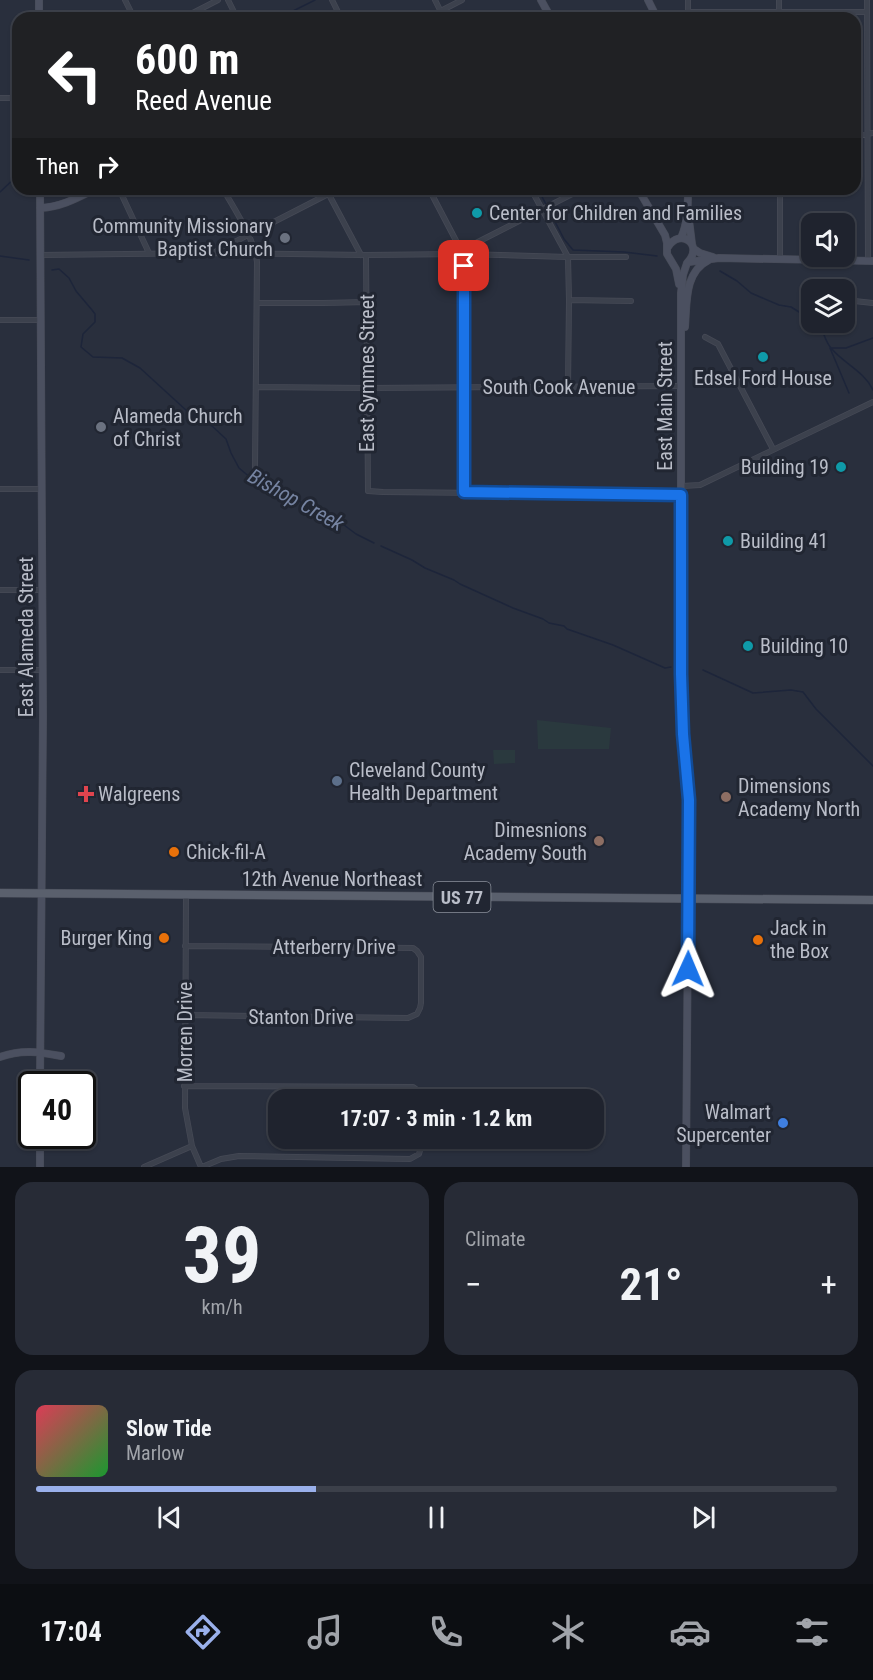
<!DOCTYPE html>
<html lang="en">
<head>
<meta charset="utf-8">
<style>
	body { margin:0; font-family:"Roboto Condensed",sans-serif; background:#272b36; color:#f1f3f6; height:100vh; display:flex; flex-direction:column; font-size:22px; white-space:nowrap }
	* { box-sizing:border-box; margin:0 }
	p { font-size:20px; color:#a1a4aa }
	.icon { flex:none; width:33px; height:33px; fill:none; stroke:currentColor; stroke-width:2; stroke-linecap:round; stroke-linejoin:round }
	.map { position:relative; height:1167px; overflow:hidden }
	.side { display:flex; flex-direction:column; gap:15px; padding:15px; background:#111319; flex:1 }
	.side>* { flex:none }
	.hud { position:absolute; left:12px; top:12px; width:849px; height:183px; border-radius:18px; box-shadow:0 2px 4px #0004,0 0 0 2px #3c404a; background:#202124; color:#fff; overflow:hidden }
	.fabs { position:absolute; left:801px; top:213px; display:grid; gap:12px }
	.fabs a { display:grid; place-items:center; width:54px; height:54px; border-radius:12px; background:#1f232e; box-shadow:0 2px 4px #0004,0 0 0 2px #3c404a; font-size:30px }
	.speed { position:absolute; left:18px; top:1071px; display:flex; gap:12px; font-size:30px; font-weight:700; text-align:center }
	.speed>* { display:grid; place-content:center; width:78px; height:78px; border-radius:50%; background:#1f232e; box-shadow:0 2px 4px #0004,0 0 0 2px #3c404a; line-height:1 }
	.speed .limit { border:3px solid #111; border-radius:9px; background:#fff; color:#111 }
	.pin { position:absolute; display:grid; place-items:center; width:51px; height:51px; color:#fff; margin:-26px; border-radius:12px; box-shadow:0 3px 9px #0006 }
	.me { position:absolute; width:66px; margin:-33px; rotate:1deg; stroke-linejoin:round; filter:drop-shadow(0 0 4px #0008) }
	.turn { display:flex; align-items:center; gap:21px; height:126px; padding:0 24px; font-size:27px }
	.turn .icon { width:78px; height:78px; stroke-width:2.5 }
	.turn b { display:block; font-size:42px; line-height:51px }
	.then { display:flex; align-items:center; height:57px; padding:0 24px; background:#0003; gap:12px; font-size:22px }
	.big { font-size:45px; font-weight:700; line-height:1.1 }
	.side .tile { flex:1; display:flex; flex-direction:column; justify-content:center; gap:9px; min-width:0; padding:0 21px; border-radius:18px; background:#272b36 }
	.side .dial { align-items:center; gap:0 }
	.dial b { font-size:78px; line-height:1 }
	.song { display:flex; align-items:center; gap:18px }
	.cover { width:72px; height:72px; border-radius:9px; background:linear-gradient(135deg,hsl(350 70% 55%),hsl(130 70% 35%)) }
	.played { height:6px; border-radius:3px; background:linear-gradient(90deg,#9ab0eb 35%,#3c404a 35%) }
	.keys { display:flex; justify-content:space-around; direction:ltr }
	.heat { display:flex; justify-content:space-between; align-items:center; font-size:33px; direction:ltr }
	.side .tiles { flex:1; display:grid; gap:15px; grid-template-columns:1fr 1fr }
	.tile:last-child { grid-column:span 2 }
	.trip { position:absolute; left:268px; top:1089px; width:336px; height:60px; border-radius:18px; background:#1f232e; box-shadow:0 2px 4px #0004,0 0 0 2px #3c404a; font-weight:700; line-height:60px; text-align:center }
	.dock { display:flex; height:96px; justify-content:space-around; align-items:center; background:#0c0e12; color:#a1a4aa }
	.dock .icon { width:42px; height:42px }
	.dock .selected { color:#9ab0eb }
	.dock b { font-size:27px; color:#f1f3f6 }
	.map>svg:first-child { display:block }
	.green { fill:#2a393e }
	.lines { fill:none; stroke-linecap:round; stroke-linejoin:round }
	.stream { stroke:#1d253a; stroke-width:1.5 }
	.street-casing { stroke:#464a56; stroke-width:6 }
	.secondary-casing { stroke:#464a56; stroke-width:8 }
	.primary-casing { stroke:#464a56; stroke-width:9 }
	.street { stroke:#3c414d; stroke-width:4.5 }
	.secondary { stroke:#4b5060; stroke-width:7 }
	.primary { stroke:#5a606d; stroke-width:8 }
	.route-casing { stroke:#114b97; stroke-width:15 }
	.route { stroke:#1a73e8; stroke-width:10 }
	.culture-dot { fill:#0f9aa8; stroke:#212632; stroke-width:2 }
	.worship-dot { fill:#6b7280; stroke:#212632; stroke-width:2 }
	.service-dot { fill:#5c6f8a; stroke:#212632; stroke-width:2 }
	.health-dot { fill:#e0444e; stroke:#212632; stroke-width:2 }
	.education-dot { fill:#8d6e63; stroke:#212632; stroke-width:2 }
	.food-dot { fill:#e8710a; stroke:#212632; stroke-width:2 }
	.shop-dot { fill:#3f7fe0; stroke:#212632; stroke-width:2 }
	.labels { text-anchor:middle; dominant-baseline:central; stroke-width:6; stroke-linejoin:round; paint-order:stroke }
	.shield { fill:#212632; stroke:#8b909b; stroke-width:1.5 }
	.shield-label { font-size:18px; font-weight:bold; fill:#b9bdc8 }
	.poi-label { font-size:20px; fill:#b9bdc8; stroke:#212632; text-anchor:start }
	.street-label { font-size:20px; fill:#b9bdc8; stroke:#212632 }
	.water-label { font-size:21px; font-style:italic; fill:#7684a2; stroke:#212632 }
</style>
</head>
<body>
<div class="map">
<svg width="873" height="1167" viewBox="0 0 873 1167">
	<rect width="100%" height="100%" fill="#292f3d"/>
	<path class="green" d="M537,720L611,728L609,749H538Z
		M493,750H515V763L494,764Z"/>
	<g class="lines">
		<path class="stream" d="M284,18L289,13L315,0
			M538,189L564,239L573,250L624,252L657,256
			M0,192L18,175
			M0,256L29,260
			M52,270L59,269L69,278L76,291L92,310L95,314V322L83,334L81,347L93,357L122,358L140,368L187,411L212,426L226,439L231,453L239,468L252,479L266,484L285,495L295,498L312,510L340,522L356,534L374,543
			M720,271L737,281L751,293L779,305L791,307L812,320
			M816,322C824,329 824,340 831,348C843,363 864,371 873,390
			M849,393L830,348H846L873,338
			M381,546L412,560L425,568L454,580L460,584L513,608L543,619L549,623L564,626L567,629L613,645L665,668L671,667
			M703,670L753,693L791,690L803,692L816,709L873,766"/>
		<defs>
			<path id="street" d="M125,0L134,18
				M228,0L237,18
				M332,0L341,18
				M435,0L444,18
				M688,0V12
				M779,0V18
				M867,0L868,261
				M183,18L218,0
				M427,18L462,0
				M670,18L688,12H867
				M0,98H18
				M855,136L873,133
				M119,189L149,253
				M223,189C235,210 254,238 257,262L255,467L259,477
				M326,189L361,255
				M429,189L463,254L464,266V492
				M531,189L568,257L569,300L568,387
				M780,189V259
				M215,252L338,189
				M463,253L470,246L582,189
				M40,255L213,253L366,255L463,254L568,257H626
				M366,255L368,491L383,492L681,495
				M569,300L631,301
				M845,300L873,303
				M257,303H323L367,302
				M0,320H41
				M705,337L718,344L773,449
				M256,387L367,388L681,386
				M682,486L700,485L873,402
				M0,489H41
				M0,590H42
				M0,670H42
				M186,894L185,1108L192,1146L201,1167
				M185,1015L408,1018L417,1014L420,1008L421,1003V957L417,951L413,948L185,946
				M184,1086L413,1087L420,1092L421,1100
				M144,1167L192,1146
				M202,1167L221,1159L239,1156L410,1159L419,1154L421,1147L420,1138"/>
			<path id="secondary" d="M39,0V18
				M541,0L551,18
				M648,0L657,18
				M40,189L43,716L40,1084
				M638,189L665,235L667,243V254L676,269L679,284
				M40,208C61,207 77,198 95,189
				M689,220L692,244
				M681,238C688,222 688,206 688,189
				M668,247C680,227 705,245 687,263
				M694,249L700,253L713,257
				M689,262L719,258L873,261
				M685,327C687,303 684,272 709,260
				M0,1057C22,1049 39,1052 61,1056
				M40,1167V1136
				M686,1167L689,800L683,734L681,674V293L683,275L687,263"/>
			<path id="primary" d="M0,893L873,900"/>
		</defs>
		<use href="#street" class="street-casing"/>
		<use href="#secondary" class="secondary-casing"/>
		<use href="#primary" class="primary-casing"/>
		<use href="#street" class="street"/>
		<use href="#secondary" class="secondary"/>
		<use href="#primary" class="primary"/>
	</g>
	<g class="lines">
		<defs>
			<path id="route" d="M464,266V492L681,495V674L683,734L689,800L688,969"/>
		</defs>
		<use href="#route" class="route-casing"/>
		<use href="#route" class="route"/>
	</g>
	<g class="culture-dot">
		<circle cx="477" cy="213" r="6"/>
		<circle cx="763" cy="357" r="6"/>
		<circle cx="841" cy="467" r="6"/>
		<circle cx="728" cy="541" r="6"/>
		<circle cx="748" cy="646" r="6"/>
	</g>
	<g class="worship-dot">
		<circle cx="285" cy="238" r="6"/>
		<circle cx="101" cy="427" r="6"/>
	</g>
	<circle class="service-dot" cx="337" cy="781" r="6"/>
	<path class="health-dot" d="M83 785h6v6h6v6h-6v6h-6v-6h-6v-6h6z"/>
	<g class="education-dot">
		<circle cx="726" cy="797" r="6"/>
		<circle cx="599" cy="841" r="6"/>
	</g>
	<g class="food-dot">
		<circle cx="174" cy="852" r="6"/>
		<circle cx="164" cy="938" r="6"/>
		<circle cx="758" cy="940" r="6"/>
	</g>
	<circle class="shop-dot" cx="783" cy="1123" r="6"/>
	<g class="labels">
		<rect class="shield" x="433.5" y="882" width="57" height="30" rx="4.5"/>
		<g class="shield-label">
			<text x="462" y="897">US 77</text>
		</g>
		<g class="poi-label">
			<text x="489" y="213">Center for Children and Families</text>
			<text x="273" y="226" text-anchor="end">Community Missionary<tspan x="273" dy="23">Baptist Church</tspan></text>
			<text x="763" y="378" text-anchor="middle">Edsel Ford House</text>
			<text x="113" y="416">Alameda Church<tspan x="113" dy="23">of Christ</tspan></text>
			<text x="829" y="467" text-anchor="end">Building 19</text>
			<text x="740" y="541">Building 41</text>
			<text x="760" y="646">Building 10</text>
			<text x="349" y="770">Cleveland County<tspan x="349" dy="23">Health Department</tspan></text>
			<text x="738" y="786">Dimensions<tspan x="738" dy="23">Academy North</tspan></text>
			<text x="98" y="794">Walgreens</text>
			<text x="587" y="830" text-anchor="end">Dimesnions<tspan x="587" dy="23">Academy South</tspan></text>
			<text x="186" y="852">Chick-fil-A</text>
			<text x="770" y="928">Jack in<tspan x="770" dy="23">the Box</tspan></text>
			<text x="152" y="938" text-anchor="end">Burger King</text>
			<text x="771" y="1112" text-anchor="end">Walmart<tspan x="771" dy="23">Supercenter</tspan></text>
		</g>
		<g class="street-label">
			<text transform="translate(367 373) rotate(-90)">East Symmes Street</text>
			<text x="559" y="387">South Cook Avenue</text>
			<text transform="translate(665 406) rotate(-90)">East Main Street</text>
			<text transform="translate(26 637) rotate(-90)">East Alameda Street</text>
			<text x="332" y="879">12th Avenue Northeast</text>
			<text x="334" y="947">Atterberry Drive</text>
			<text x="301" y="1017">Stanton Drive</text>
			<text transform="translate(185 1032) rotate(-90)">Morren Drive</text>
		</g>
		<g class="water-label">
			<text transform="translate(296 500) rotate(29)">Bishop Creek</text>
		</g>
	</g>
</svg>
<div class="fabs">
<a><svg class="icon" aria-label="sound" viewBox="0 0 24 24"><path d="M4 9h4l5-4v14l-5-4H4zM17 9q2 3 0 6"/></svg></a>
<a><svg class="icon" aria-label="layers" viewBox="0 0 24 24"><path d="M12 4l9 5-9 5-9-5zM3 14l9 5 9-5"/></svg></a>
</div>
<div class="speed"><div class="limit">40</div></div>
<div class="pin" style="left:464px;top:266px;background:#d93025"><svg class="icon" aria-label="arrive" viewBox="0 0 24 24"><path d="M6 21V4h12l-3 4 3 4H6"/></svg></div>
<svg class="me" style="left:688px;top:969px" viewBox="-20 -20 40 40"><path d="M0-17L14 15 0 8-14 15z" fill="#1a73e8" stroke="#fff" stroke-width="4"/></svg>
<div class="trip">17:07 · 3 min · 1.2 km</div>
<div class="hud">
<div class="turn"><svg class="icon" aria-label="left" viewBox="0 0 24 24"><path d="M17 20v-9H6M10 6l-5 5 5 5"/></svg><div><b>600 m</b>Reed Avenue</div></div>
<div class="then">Then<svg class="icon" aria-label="right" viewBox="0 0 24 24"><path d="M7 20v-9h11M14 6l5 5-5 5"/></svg></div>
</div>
</div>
<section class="side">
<div class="tiles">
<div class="tile dial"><b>39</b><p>km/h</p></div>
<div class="tile"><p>Climate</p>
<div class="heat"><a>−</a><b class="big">21°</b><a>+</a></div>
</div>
<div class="tile">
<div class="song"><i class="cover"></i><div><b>Slow Tide</b><p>Marlow</p></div></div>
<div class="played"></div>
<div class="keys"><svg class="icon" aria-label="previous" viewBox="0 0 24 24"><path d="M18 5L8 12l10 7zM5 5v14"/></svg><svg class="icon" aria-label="pause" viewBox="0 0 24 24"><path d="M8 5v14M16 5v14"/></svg><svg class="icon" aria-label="next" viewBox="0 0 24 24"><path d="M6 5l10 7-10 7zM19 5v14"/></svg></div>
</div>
</div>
</section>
<nav class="dock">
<b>17:04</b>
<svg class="icon selected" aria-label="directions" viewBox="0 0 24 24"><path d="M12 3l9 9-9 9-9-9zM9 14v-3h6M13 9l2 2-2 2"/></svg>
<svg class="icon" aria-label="music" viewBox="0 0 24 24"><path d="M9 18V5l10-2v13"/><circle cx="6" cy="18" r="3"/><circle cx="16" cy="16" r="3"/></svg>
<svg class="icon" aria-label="phone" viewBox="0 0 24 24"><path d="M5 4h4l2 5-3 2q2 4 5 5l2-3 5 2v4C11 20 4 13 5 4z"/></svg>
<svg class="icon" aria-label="climate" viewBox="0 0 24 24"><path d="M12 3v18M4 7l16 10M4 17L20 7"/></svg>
<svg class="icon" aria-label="car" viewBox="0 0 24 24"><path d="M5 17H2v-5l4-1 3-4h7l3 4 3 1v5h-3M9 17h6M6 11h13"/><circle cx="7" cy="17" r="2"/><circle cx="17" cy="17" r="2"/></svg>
<svg class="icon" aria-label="filters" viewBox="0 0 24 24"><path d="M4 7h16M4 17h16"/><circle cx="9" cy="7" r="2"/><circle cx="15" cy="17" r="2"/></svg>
</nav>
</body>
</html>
